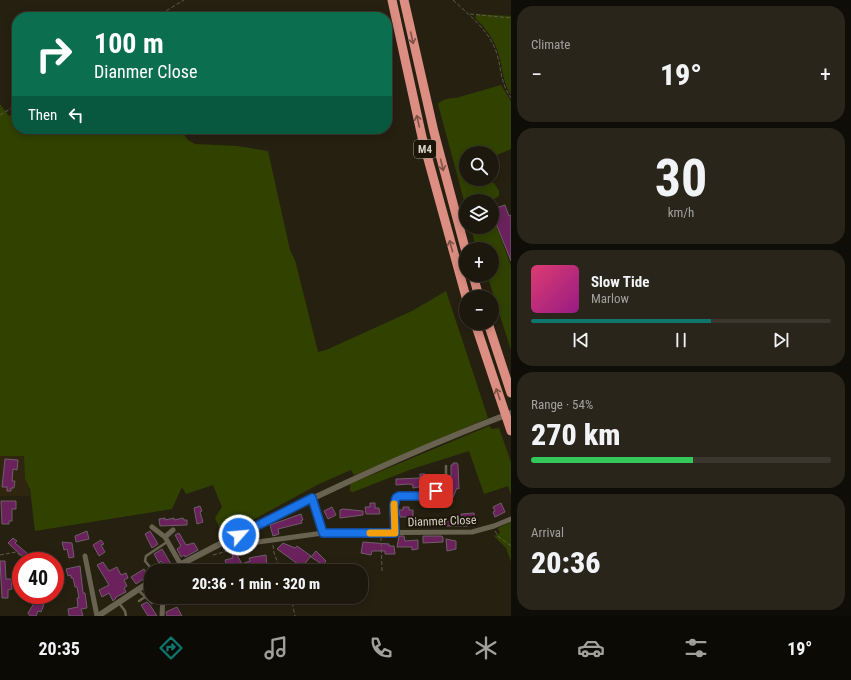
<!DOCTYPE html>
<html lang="en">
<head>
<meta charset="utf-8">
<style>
	body { margin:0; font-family:"Roboto Condensed",sans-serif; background:#29251b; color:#f1f3f6; height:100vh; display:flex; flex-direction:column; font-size:15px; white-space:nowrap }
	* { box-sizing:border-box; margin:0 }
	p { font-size:13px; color:#a0a09d }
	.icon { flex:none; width:22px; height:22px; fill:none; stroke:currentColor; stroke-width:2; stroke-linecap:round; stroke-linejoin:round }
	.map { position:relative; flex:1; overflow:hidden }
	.panel { display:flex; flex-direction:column; gap:6px; padding:6px; background:#0f0d07; width:340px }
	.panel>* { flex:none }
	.top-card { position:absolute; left:12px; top:12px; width:380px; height:122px; border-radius:16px; box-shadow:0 2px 10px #0003,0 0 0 1px #3a372e; background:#0b6e4f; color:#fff; overflow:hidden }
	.controls { position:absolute; left:459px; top:146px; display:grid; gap:8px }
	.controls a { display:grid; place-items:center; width:40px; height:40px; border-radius:50%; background:#1c180d; box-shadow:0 2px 10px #0003,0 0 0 1px #3a372e; font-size:20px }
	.speed { position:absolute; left:12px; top:552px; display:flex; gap:8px; font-size:20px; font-weight:700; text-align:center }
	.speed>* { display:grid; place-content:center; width:52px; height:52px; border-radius:50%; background:#1c180d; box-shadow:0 2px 10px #0003,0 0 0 1px #3a372e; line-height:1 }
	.speed .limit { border:6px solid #d22; background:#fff; color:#111 }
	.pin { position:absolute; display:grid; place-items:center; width:34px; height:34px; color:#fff; margin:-17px; border-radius:8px; box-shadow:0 2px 6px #0006 }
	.me { position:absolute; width:44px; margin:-22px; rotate:63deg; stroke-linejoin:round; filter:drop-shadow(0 0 3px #0008) }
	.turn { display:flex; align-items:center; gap:14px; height:84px; padding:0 16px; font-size:18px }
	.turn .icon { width:52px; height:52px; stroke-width:2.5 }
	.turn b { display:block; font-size:28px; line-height:34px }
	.then { display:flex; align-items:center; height:38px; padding:0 16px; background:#0003; gap:8px; font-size:15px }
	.big { font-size:30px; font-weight:800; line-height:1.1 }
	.panel .card { flex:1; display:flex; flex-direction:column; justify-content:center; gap:6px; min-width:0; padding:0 14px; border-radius:16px; background:#29251b }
	.panel .dial { align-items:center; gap:0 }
	.dial b { font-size:52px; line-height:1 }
	.song { display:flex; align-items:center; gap:12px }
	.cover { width:48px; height:48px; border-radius:6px; background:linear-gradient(135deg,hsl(340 70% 55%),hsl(310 70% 35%)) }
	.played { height:4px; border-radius:2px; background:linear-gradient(90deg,#0f766e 60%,#3a372e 60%) }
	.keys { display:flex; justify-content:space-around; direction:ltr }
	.heat { display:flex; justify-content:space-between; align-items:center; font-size:22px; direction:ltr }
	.charge { height:6px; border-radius:3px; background:linear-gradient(90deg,#34c759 54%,#3a372e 0) }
	.trip { position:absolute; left:144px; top:564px; width:224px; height:40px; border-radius:16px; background:#1c180d; box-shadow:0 2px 10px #0003,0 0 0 1px #3a372e; font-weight:800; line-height:40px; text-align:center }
	.tab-bar { display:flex; height:64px; justify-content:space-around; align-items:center; background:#0b0a05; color:#a0a09d }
	.tab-bar .icon { width:28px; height:28px }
	.tab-bar .on { color:#0f766e }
	.tab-bar b { font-size:18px; color:#f1f3f6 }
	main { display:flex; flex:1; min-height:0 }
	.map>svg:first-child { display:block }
	.built { fill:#302610 }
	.green { fill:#314200 }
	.building { fill:#6b225c; stroke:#6f5e6a }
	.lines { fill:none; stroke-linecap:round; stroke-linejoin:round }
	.path { stroke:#605a4d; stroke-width:1; stroke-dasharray:4 2; stroke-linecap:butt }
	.service { stroke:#6a6251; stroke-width:2.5 }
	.minor { stroke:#6a6251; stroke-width:5 }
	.tertiary { stroke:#6a6251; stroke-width:6 }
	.motorway { stroke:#dd8e83; stroke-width:9 }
	.oneway { stroke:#7d5246 }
	.route-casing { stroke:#114b97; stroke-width:10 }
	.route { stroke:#1a73e8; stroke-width:7 }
	.slow { stroke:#f59e0b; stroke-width:7 }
	.labels { text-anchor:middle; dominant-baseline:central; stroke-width:4; stroke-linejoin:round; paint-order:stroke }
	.shield { fill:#1d1608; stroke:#9f9a8f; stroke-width:1 }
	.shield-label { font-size:11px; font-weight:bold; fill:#d7d2c9 }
	.street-label { font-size:12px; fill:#d7d2c9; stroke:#1d1608 }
</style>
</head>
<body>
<main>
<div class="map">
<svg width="511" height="616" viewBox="0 0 511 616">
	<rect width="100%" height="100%" fill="#262011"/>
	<path class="built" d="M0,456H24L25,479L29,486L30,496H0Z"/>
	<path class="green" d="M477,14L511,16V95C502,81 503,67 498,52C494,39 485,27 475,18Z
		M501,85L511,101V149L492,157V153H466V179H484V189L485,184L488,182L494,183L499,191V196L491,201H466V208L438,104C442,99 450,98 456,98Z
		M0,104L9,116L17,110V129H180L188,140L195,144L237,146L268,151L290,250L295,260L318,352L326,350L412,311L446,291L488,418L358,474L354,475L351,470L319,484L223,536L215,518L222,507L213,485L186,494L182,487L172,509L35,531L30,489L25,479L24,456H0Z
		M492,214L511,266V350L487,275H492V249H476L471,227H492Z
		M489,426L492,429L499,428L511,462V495L508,486L484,494L469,451L412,469L353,492L350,491V484Z
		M511,522V562L506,548L494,536L500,533L498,528Z"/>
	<path class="building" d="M505,205L509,216L511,215V261L493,216H495L493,209Z
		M5,459L18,460L17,470L13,469L12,481H15L14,488H11V491H7V487H2Z
		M453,463H457L458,465L459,489L457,488L450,504L445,501L440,505L437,500L444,495L446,491L450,481L449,476H451V465H453Z
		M420,474H425L426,477L443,476V481L430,482L426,485H419V487L413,488V485L409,484L396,485V479L420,478Z
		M1,501H16V509H12V521H9V524H2Z
		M370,503H375V508H379L380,514H366L365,507H370Z
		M501,503L505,512L495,517L493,512L495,511L493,507Z
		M200,506L202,511L200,512L203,522L197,524L194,508Z
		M332,507L336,515L328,519L324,511Z
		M403,507H409V510H413V517H400L399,510H403Z
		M343,509L363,511V515L340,518V510Z
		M474,513L475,520L467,521L468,526H442V522L462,519L461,514Z
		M301,514L303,520L301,521L302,523L278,529L279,534L273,536L270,525Z
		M165,518V520L174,518V520L183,518L184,520H187V525L160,526L159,519Z
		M87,531L89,539L76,542L75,536Z
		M150,531L158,544L152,548L145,534Z
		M179,533L186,545L194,543L198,550L185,557L184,555L181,557L177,549L181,546L175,535Z
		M399,536H404L405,541L418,540V549L412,550V547H397Z
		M423,536H441L443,537V542L423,543Z
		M13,538L17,541L15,543L28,554L25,559L8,543Z
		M446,539L456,541V549L447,551Z
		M101,540L104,544L101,545L105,552L99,556L93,545Z
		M62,542L72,543L74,557L69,558L67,549L64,550Z
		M363,542L389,544V546H394L395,554H385V551H372L371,555L361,553Z
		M283,543L295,548L297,546L311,556L302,567L277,549Z
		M162,549L171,564L165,567L161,561L159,563L154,554Z
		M316,551L326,561L323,565L311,557Z
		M236,553L242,564L250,561L249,558L266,555L267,566L246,571H237L236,568L226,571H202L218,565L219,568L227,566L225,560L233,558L232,554Z
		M0,561H5L6,579H11L12,589L8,590V598H2Z
		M103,562L109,571L117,567L121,575L126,573L128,578L124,580L127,586L124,588L126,592L116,597V598L113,601L109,593L102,597L99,590L109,585L97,565Z
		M80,566L83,593H85L87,608L81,609L83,616H69L68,609L78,607L77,598H79L77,587H75L73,578H71V575L68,576L66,569Z
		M144,569L148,576L136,584L131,577Z
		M38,597L45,601L43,607L41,612L38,611L36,616H30L28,613Z
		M147,602L150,605L157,616H148L141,605Z
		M177,607L182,616H167L166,612Z"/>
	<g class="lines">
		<path class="path" d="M453,0C470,16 490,31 497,54C502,72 500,81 511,98
			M470,14L511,18
			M156,17L184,0
			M0,115L17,105
			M495,531L499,537L511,546
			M381,537L382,571
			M273,545L274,553L281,571
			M0,555L16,552L23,558
			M213,555L253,544
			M291,597L295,616"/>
		<path class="service" d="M436,491L446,483V466
			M426,496V506
			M150,567L145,561L146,556L167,542
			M138,590L152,603
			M139,601L145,597
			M119,603L125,611L126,616"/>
		<path class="minor" d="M313,498L323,533L472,532L494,526L511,519
			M152,527L165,537L181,565
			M395,533L394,506L396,498L399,496L427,495L436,491
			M165,537L173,530
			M258,542L323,533
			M85,556L97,616
			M162,616L163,597"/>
		<path class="tertiary" d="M168,571C280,512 393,458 511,413
			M98,616L151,581"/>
		<path class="motorway" d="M392,0L422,137L466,297
			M404,0L434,132L466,252
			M473,275L479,297
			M475,323L511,431
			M488,323L511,393"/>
	</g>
	<defs><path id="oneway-shaft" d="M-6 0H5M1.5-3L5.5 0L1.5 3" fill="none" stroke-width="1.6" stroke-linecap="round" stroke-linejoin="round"/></defs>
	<g class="oneway">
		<use href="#oneway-shaft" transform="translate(412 38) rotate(78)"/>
		<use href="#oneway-shaft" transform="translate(418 121) rotate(-103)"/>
		<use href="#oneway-shaft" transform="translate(442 165) rotate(76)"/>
		<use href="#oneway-shaft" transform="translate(451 246) rotate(-106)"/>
		<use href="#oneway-shaft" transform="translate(498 394) rotate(-109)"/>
	</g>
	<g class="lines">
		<defs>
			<path id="route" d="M239,535L312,498L323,533H395L394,506L396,498L399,496H426L436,491"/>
		</defs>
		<use href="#route" class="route-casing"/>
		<use href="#route" class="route"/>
		<path class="slow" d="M370,533H395L394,504"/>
	</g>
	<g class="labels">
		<rect class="shield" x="414" y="140" width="22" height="18" rx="3"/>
		<g class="shield-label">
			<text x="425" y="149">M4</text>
		</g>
		<g class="street-label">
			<text transform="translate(442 521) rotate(-2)">Dianmer Close</text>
		</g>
	</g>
</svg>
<div class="controls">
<a><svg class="icon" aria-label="search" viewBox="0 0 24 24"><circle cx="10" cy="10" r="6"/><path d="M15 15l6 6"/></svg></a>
<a><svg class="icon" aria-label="layers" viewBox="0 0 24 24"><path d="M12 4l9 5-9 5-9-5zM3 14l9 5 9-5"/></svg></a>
<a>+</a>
<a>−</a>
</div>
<div class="speed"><div class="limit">40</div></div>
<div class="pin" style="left:436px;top:491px;background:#d93025"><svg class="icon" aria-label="arrive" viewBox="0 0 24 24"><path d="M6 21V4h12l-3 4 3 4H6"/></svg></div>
<svg class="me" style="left:239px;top:535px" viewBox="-20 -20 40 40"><circle r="17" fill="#1a73e8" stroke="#fff" stroke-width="3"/><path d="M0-11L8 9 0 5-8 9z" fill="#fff"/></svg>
<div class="trip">20:36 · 1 min · 320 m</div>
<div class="top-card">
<div class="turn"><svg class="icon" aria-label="right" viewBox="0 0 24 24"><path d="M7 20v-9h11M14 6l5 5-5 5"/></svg><div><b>100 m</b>Dianmer Close</div></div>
<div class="then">Then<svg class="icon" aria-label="left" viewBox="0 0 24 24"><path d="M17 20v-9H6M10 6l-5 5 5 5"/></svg></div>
</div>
</div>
<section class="panel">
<div class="card"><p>Climate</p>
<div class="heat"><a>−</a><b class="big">19°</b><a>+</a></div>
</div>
<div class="card dial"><b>30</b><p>km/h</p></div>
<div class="card">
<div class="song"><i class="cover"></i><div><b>Slow Tide</b><p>Marlow</p></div></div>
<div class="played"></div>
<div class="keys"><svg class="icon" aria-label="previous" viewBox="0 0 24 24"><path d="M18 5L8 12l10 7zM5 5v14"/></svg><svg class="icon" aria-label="pause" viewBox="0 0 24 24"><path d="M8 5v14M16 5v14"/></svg><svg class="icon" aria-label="next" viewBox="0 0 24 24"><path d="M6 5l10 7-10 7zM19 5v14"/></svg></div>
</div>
<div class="card"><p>Range · 54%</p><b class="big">270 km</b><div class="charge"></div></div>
<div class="card"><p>Arrival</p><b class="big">20:36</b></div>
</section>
</main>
<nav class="tab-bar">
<b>20:35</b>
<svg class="icon on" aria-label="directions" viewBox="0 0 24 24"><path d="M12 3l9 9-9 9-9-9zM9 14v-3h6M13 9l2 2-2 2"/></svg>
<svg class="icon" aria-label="music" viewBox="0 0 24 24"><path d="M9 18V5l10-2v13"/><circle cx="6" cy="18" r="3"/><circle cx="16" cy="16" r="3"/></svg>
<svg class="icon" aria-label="phone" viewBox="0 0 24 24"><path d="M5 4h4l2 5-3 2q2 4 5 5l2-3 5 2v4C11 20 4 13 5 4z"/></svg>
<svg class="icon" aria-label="climate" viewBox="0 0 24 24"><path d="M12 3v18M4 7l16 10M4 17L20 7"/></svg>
<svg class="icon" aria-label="car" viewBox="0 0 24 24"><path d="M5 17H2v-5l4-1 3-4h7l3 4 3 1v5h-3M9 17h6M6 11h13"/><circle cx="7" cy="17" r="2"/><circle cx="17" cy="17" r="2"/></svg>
<svg class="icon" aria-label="filters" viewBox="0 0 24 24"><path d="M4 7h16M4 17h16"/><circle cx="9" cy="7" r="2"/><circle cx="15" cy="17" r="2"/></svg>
<b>19°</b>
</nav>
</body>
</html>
